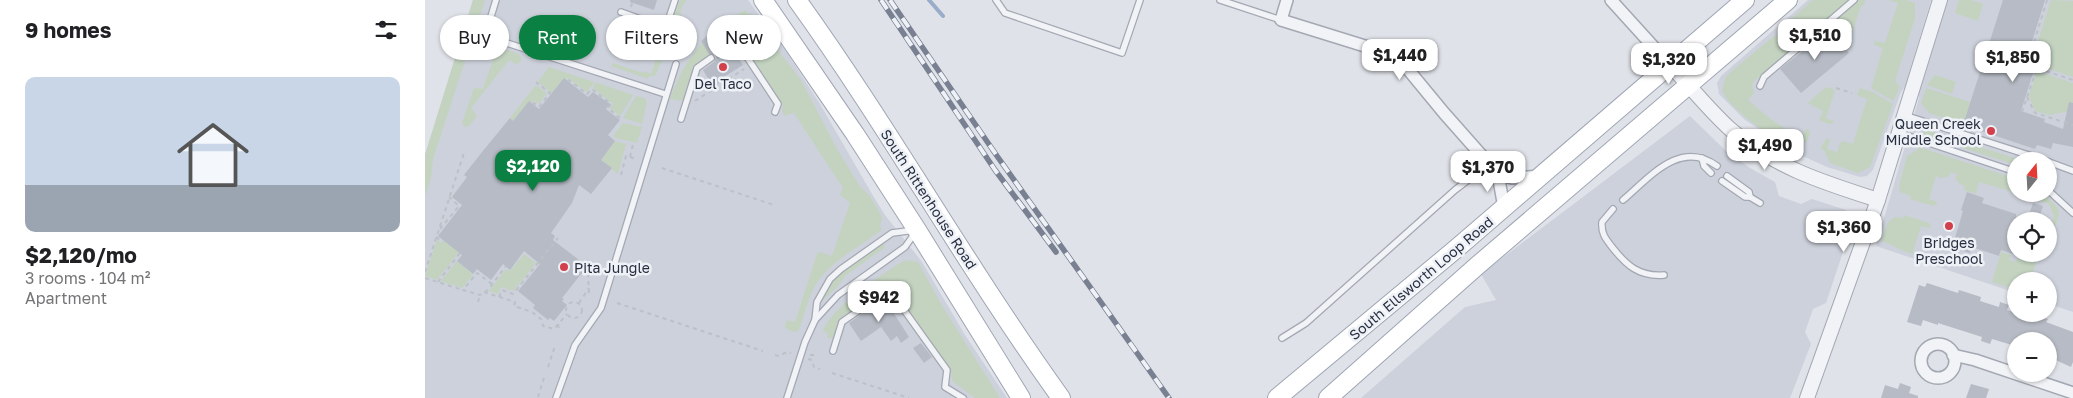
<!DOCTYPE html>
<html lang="en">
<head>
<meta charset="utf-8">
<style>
	body { margin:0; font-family:"Golos Text",sans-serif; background:#f2f2f2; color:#202124; height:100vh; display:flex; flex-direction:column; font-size:19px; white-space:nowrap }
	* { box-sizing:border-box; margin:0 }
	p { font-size:16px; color:#757577 }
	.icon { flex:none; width:28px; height:28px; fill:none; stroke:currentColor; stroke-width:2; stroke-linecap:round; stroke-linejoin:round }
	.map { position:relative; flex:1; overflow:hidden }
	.side { display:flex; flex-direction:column; background:#fff; width:425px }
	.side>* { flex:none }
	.top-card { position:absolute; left:15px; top:15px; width:475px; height:45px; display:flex; gap:10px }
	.needle { width:32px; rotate:18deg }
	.tools { position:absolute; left:1582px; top:152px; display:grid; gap:10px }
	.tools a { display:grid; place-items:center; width:50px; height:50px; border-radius:50%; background:#fff; box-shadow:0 1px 4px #0004; font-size:25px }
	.price { position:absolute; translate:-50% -42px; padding:0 11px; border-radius:10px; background:#fff; color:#222; font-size:16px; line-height:32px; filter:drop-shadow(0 1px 2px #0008) }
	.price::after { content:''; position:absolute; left:50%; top:30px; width:15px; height:11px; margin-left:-8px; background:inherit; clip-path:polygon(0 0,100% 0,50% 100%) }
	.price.current { background:#0b8043; color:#fff }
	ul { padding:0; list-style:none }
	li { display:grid; align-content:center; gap:10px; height:265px; padding:0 25px }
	li span { display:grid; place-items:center; height:155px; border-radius:10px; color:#555 }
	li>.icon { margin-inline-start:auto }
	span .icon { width:90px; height:90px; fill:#fffc; stroke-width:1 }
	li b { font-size:21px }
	h2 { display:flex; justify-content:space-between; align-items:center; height:60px; padding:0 25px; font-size:21px }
	.tag { padding:0 18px; border-radius:22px; background:#fff; box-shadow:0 1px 4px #0004; font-size:18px; line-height:45px }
	.tag.current { background:#0b8043; color:#fff }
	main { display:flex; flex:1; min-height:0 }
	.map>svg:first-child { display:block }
	.built { fill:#cdd1db; fill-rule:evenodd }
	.grass { fill:#c3d3c0 }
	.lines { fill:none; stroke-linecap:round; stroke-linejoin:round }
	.stream { stroke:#99adca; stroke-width:4 }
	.building { fill:#b6bbc5 }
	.service-casing { stroke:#a4a8b2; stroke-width:8 }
	.minor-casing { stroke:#a4a8b2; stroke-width:14 }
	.tertiary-casing { stroke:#a4a8b2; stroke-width:16 }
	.primary-casing { stroke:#9ea5b4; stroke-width:20 }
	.path { stroke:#bcc0c7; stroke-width:2; stroke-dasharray:4 4; stroke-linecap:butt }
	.service { stroke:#f1f3f7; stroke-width:5.5 }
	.minor { stroke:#f1f3f7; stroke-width:11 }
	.tertiary { stroke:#f1f3f7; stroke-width:14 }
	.primary { stroke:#fff; stroke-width:18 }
	.rail-casing { stroke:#788092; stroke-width:5.5 }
	.rail { stroke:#eef1f6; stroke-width:4; stroke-dasharray:11; stroke-linecap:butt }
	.poi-dot { fill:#d1404b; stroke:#eef1f6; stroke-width:2 }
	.labels { text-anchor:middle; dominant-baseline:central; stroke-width:5; stroke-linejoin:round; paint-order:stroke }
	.poi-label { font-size:14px; fill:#272e40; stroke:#eef1f6 }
	.street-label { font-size:14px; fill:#272e40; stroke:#eef1f6 }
</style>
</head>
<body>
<main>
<section class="side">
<h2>9 homes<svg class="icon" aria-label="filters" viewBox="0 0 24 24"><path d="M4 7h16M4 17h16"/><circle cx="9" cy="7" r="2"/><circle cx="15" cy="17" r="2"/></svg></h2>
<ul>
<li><span style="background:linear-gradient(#c9d6e8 70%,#9aa5b1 0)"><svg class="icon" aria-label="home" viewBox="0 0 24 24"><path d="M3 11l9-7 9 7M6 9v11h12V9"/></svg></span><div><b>$2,120/mo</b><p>3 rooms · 104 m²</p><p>Apartment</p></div></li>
</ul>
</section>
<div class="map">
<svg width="1648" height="398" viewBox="0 0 1648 398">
	<rect width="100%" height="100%" fill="#dfe2e8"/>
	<!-- built -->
	<g class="built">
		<polygon points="48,0 323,0 362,53 395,104 447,194 460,215 497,262 540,335 582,398 0,398 0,155"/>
		<polygon points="1383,0 1506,0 1480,87 1476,92 1448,170 1442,176 1435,177 1402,167 1362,149 1319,119 1294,94 1292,83 1296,76"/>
		<path d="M1521 0H1648V312L1624 304V281H1591V293L1451 246 1494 98 1493 91ZM1591 161H1624V194H1591ZM1591 221H1624V254H1591Z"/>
		<polygon points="1265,116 1300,150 1325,168 1350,182 1354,196 1376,204 1387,199 1421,210 1428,222 1401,303 1388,309 1380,332 1386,344 1365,398 936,398 1040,307 1071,300 1056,274"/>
	</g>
	<!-- grass -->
	<g class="grass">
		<polygon points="48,0 60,0 8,159 6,178 0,196 0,155"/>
		<path d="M255 0H261C256 9 252 13 260 21L245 43 230 76H224L223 79 186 66 188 63 218 73 219 71 226 74 239 35 205 22V20L207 18C237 28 243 36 255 0Z"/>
		<path d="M1388 0H1424L1329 81 1327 85 1329 93 1323 100 1344 118 1376 138 1381 129 1384 130 1385 134 1381 143 1378 141 1365 146C1346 137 1305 110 1297 90L1301 76 1344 40 1356 32 1365 20Z"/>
		<polygon points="1434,0 1440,0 1439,5 1436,6 1426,37 1417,27 1411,32 1405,24"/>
		<polygon points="1463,0 1481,0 1490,3 1490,18 1470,81 1475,87 1468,101 1446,88 1458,48 1449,45 1449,41 1460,43 1473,3"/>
		<polygon points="1534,0 1546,0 1558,4 1553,21 1530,13"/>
		<polygon points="1626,0 1648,1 1648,77 1606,63"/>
		<path d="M321 10 322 13 333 16V18L330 22 332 24 336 22 339 25 356 54 376 80 412 149 434 185 445 196 457 217 455 227 457 229 455 231C434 247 404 262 390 286 383 299 379 315 374 330L370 332 362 329 360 327 362 320 370 322 392 254 395 252 407 256 425 203 415 195 418 188 369 113 359 116 357 110 358 105 316 43 304 42 271 64 259 101 245 99C258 61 283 28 321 10Z"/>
		<polygon points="65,44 94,54 97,59 92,65 84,60 46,108 52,116 44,126 39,127 37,123 49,88 58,89 70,54 62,50 62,47"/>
		<polygon points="124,67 169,82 162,92 143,78 141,80 139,78 127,93 113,82"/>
		<polygon points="1612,71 1648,83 1648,115 1640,112 1624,115 1610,111 1604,96"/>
		<polygon points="1510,75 1531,82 1527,94 1502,85"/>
		<polygon points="170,82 208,95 195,116 185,108 188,104 168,88"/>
		<polygon points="111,85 122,93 114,104 109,100 107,103 104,101 88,121 85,118"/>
		<polygon points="1401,87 1410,90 1401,118 1410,122 1404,124 1394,120 1398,111 1383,103"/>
		<polygon points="1435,88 1448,92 1468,104 1445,167 1433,173 1405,163 1399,150 1395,149 1402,138 1405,140 1402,149 1412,152 1415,143 1419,141 1428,144 1442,99 1432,95"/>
		<polygon points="1501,88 1545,102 1540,122 1536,124 1504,113 1496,103"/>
		<polygon points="211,96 219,98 222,102 217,124 198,118"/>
		<polygon points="198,123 217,127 212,143 191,138 188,136"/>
		<polygon points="1499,130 1502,130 1599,161 1591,161 1591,165 1500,136 1498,133"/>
		<polygon points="190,141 201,144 193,174 176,160"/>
		<polygon points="1494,147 1591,179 1591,193 1554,182 1551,194 1539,190 1540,186 1535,184 1530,178 1532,174 1526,172 1524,176 1516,178 1511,176 1504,199 1512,202 1512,204 1508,206 1485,199 1486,196 1475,192 1474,186 1482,156 1492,150"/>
		<polygon points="1594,194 1619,194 1633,208 1634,215 1624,246 1624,233 1629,216 1624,204"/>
		<path d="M1479 215 1504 223 1506 226 1504 228 1496 226 1488 251 1490 254C1478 253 1468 244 1456 241L1463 222 1470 217 1478 218Z"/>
		<polygon points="12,240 16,243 18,240 34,252 12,280 0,276"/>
		<path d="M457 244 460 245 459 248 421 275 412 287 396 302C402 275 436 259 457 244Z"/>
		<polygon points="1576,252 1586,255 1584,260 1591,262 1593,257 1597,258 1598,254 1614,254 1605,281 1591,281 1591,290 1567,282"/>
		<polygon points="99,254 111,263 88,291 76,287 73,294 64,291 81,269 85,271"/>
		<path d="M481 260 493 262 516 304 575 398H550L530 383 527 380 526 371 470 292 465 288H459L414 320 408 338H402L403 334 398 331C405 309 460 271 481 260Z"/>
		<polygon points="32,261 48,275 37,288 16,281"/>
	</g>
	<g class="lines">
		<!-- stream -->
		<polyline class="stream" points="504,0 518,16"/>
	</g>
	<!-- building -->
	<g class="building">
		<polygon points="205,0 232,0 229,10 205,2"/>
		<polygon points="1578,0 1620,0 1599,67 1609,70 1596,111 1620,119 1619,122 1638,129 1644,102 1648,103 1648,147 1628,143 1626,149 1612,145 1610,149 1547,128 1548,125 1539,122"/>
		<polygon points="1404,30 1424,53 1376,93 1355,69"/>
		<polygon points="282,36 291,50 289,55 284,54 276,41"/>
		<polygon points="308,50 318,65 294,80 296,82 288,87 278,70 289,62 291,57 296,58"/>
		<polygon points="139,78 163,97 168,92 185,104 181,109 195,120 183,135 190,141 176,160 187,168 166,194 154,185 147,203 126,233 130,236 128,240 158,263 159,274 156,274 137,298 139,299 137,301 142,305 129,321 125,318 123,320 108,308 110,305 93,291 115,264 99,251 85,270 78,264 66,280 52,269 48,274 32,261 37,255 13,236 37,205 27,197 42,177 39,175 57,152 85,118 88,121 104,101 114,109"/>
		<polygon points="1542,192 1559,198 1557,203 1591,214 1591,255 1576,250 1574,256 1547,247 1545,253 1527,248 1538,211 1536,210"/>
		<polygon points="1608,203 1618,206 1613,221 1602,221"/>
		<polygon points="1502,283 1533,293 1534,290 1556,297 1555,301 1574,307 1575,302 1584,305 1582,310 1606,318 1609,314 1623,319 1621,322 1648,332 1648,362 1646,367 1624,357 1624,341 1588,341 1587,345 1567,339 1565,344 1556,341 1557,337 1513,323 1513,325 1498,320 1496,326 1482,322 1494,285 1500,287"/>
		<polygon points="459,298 484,337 476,343 472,336 466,341 456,327 436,341 424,323"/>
		<polygon points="496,343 507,357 499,363 488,348"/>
		<polygon points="1475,383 1486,387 1484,393 1493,396 1493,398 1456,398 1460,385 1473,389"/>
		<polygon points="1546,384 1564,389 1561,398 1541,398"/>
	</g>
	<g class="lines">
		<defs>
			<g id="service">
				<polyline points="71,0 60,36 240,94"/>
				<polyline points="571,0 580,13 697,53 715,0"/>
				<polyline points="795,0 856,20"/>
				<path d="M196 12C211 17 229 27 244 18L250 0"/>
				<polyline points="294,54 307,45 316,48 353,104 350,112"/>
				<polyline points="1335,86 1339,77 1429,0"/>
				<polyline points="1479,115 1622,161"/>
				<polyline points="256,119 272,68 286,58"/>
				<polyline points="1474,133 1591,172"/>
				<polyline points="1277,158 1279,166 1286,173"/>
				<polyline points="1624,162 1648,171"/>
				<polyline points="1302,176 1324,192 1325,197 1335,203"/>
				<polyline points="1297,181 1320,197 1325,197"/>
				<polyline points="1624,191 1648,213"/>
				<path d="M1198 200C1225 177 1255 139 1292 166"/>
				<path d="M1188 209 1177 222C1176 233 1180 238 1187 247 1201 265 1214 277 1239 275"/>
				<polyline points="390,320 413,295 480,247 490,233"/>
				<polyline points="857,338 881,323 1030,190 1064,164"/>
				<polyline points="408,351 417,322 460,292 469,296 522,370 520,387 538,398"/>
				<polyline points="131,398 150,345 176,308 251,64"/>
				<polyline points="362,398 380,342 390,320 392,302 405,279 416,269 467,233 490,230"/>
			</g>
			<g id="minor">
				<polyline points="862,0 856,20 972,56 1019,113 1073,174 1087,178 1115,176"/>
				<polyline points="1186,0 1245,65"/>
				<polyline points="1073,174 1079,208"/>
				<circle cx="1513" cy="361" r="17"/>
				<polyline points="1528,355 1550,360 1648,393"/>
			</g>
			<g id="tertiary">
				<path d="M1245 65C1265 86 1284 110 1305 129 1348 167 1400 183 1453 200"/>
				<polyline points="1382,398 1453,200 1515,0"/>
			</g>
			<g id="primary">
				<polyline points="338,0 430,134 492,230 596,398"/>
				<path d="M372 0C465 129 543 269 636 398"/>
				<polyline points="852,398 1032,248 1320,0"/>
				<polyline points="903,398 1053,265 1363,0"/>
			</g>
		</defs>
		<!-- service casing -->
		<use href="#service" class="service-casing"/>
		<!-- minor casing -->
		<use href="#minor" class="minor-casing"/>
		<!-- tertiary casing -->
		<use href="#tertiary" class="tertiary-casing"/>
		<!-- primary casing -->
		<use href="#primary" class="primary-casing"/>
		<!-- path -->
		<g class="path">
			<polyline points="1622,0 1602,65 1648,80"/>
			<polyline points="206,7 208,0"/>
			<polyline points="143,81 144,80 162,94 167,89 186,104 183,108 196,119"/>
			<polyline points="1411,88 1427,93"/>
			<polyline points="1602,97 1610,113 1648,125"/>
			<polyline points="270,101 319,69"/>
			<polyline points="108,104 109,103 114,107 125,93 111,82"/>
			<polyline points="1597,112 1612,68"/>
			<polyline points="205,157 211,159"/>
			<polyline points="237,168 349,205"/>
			<polyline points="196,175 201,156 205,157 208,144"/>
			<polyline points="15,229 34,206 24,197"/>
			<polyline points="11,237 15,240 16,238"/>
			<polyline points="0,272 39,153"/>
			<polyline points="163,273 164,294"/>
			<polyline points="0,278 38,290"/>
			<polyline points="13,282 35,253"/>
			<polyline points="67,284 52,273 38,290 55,295 63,290 81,266"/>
			<polyline points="59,292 90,302 89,306 107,312 116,319 118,326 129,329 142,314"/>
			<polyline points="74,297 77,290 88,294 133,238"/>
			<circle cx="149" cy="310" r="8"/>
			<polyline points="53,302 55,295"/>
			<polyline points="154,303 164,288"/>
			<polyline points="192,303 338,351"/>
			<polyline points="133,324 134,331"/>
			<polyline points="350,355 354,356 362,352 366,353"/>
			<polyline points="385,355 393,355"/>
			<polyline points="383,359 387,360 389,367 395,369"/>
			<polyline points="123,367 130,346"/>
			<polyline points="407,373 484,398"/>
			<polyline points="113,397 119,378"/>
		</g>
		<!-- service -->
		<use href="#service" class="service"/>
		<!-- minor -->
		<use href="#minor" class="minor"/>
		<!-- tertiary -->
		<use href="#tertiary" class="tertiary"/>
		<!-- primary -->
		<use href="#primary" class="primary"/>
		<defs>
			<g id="rail">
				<polyline points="456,0 570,170 631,252"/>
				<polyline points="465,0 572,156 744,398"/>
			</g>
		</defs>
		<!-- rail casing -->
		<use href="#rail" class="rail-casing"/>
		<!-- rail -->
		<use href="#rail" class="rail"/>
	</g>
	<!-- markers -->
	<g class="poi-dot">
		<circle cx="298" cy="67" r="5"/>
		<circle cx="1566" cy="131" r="5"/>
		<circle cx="1524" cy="226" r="5"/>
		<circle cx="139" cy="267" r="5"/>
	</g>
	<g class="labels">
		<!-- poi labels -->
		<g class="poi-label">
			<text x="298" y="83">Del Taco</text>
			<text x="1556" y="123" text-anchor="end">Queen Creek<tspan x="1556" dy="16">Middle School</tspan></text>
			<text x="1524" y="242">Bridges<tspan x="1524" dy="16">Preschool</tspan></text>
			<text x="149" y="267" text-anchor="start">Pita Jungle</text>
		</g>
		<!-- street labels -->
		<g class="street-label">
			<text transform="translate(504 199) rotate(57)">South Rittenhouse Road</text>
			<text transform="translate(996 278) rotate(-40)">South Ellsworth Loop Road</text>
		</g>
	</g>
</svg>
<div class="tools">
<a><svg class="needle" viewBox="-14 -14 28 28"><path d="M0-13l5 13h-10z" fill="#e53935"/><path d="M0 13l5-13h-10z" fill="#757577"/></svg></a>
<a><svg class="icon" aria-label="locate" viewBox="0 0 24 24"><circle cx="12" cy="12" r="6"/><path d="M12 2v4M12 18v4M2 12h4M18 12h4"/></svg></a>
<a>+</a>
<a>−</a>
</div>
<b class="price" style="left:1390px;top:61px">$1,510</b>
<b class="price" style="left:975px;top:81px">$1,440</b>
<b class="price" style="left:1588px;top:83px">$1,850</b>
<b class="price" style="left:1244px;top:85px">$1,320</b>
<b class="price" style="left:1340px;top:171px">$1,490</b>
<b class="price current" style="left:108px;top:192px">$2,120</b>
<b class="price" style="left:1063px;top:193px">$1,370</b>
<b class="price" style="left:1419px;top:253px">$1,360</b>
<b class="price" style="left:454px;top:323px">$942</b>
<div class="top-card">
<a class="tag">Buy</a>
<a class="tag current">Rent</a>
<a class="tag">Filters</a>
<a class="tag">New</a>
</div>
</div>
</main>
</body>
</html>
